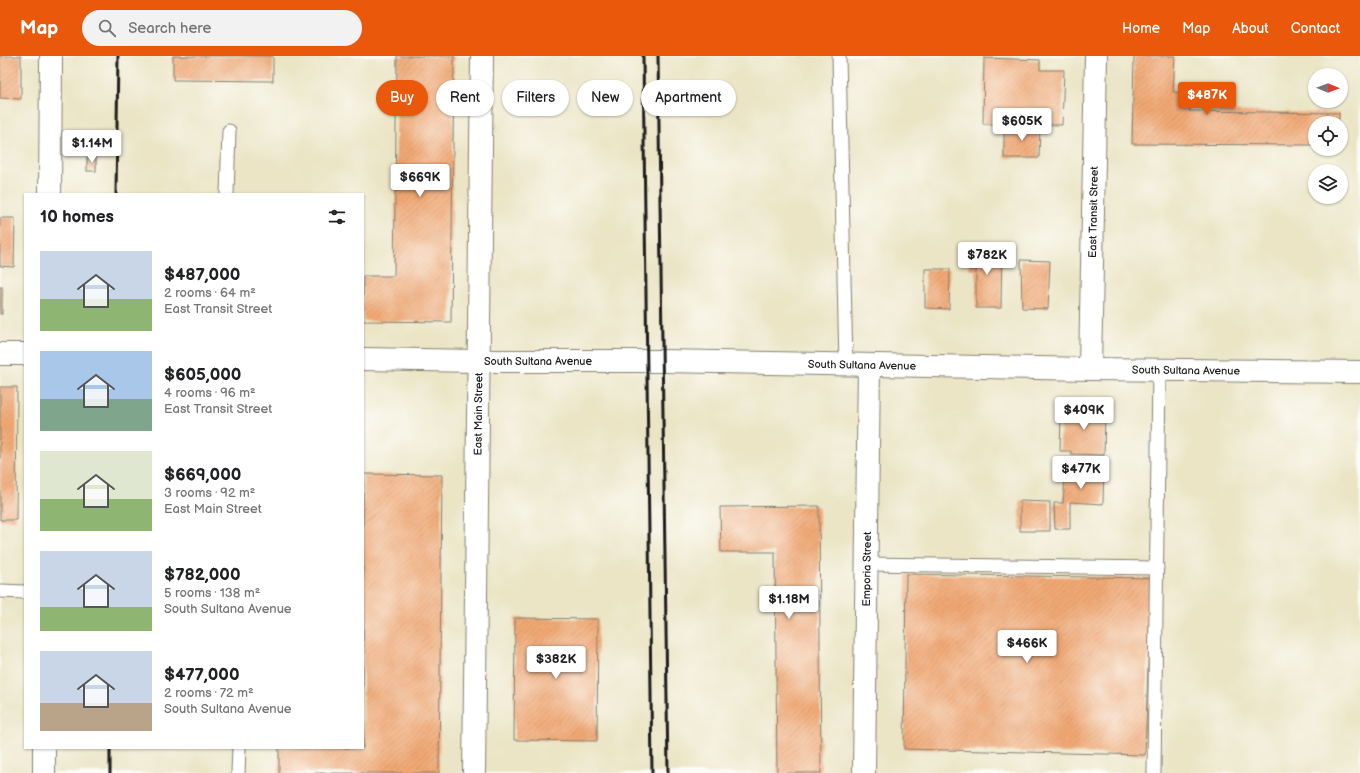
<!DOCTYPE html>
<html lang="en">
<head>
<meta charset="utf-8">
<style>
	body { margin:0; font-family:"Balsamiq Sans",sans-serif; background:#f2f2f2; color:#202124; height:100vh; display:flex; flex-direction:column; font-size:15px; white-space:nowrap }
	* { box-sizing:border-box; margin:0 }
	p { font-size:13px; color:#757577 }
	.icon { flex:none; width:22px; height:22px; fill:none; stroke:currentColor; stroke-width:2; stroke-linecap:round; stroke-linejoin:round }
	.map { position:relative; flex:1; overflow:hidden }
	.panel { position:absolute; left:24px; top:137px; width:340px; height:556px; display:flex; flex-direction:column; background:#fff; border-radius:0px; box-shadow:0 1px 3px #0004 }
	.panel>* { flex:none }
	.banner { position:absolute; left:376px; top:24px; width:380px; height:36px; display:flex; gap:8px }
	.needle { width:26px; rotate:91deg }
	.tools { position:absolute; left:1308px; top:12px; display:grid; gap:8px }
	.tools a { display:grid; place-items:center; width:40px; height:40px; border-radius:50%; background:#fff; box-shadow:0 1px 3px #0004; font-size:20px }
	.price { position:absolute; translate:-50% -34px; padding:0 9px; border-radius:4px; background:#fff; color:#222; font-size:13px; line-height:26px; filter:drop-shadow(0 1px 2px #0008) }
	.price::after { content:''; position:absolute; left:50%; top:24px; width:12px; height:9px; margin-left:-6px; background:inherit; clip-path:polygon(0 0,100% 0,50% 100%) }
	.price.active { background:#ea580c; color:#fff }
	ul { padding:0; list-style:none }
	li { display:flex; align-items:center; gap:12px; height:100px; padding:0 16px }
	li span { display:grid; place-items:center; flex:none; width:112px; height:80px; border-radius:0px; color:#555 }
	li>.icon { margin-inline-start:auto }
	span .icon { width:48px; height:48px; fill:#fffc; stroke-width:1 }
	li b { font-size:17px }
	h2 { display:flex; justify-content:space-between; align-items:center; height:48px; padding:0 16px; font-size:17px }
	.pill { padding:0 14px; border-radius:18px; background:#fff; box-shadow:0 1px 3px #0004; font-size:14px; line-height:36px }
	.pill.active { background:#ea580c; color:#fff }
	header { display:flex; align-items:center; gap:24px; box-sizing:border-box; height:56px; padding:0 20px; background:#ea580c; color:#fff }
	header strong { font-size:19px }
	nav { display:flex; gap:22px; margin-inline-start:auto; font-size:14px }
	.search { width:280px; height:36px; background:#f2f2f2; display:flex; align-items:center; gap:10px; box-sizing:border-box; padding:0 14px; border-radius:22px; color:#757577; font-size:15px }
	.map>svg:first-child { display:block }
	.building { fill:url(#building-hatch) }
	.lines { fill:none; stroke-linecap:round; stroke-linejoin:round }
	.service-casing { stroke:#848071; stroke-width:15 }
	.minor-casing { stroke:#848071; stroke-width:24 }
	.tertiary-casing { stroke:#848071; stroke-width:24 }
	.service { stroke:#fff; stroke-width:13 }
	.minor { stroke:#fff; stroke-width:22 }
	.tertiary { stroke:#fff; stroke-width:22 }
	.rail { stroke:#1c1c1c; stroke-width:3 }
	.labels { text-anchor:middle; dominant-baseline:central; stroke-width:3; stroke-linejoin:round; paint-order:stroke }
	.street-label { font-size:11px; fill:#1c1c1c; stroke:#fdfcf7 }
</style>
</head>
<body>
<header>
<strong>Map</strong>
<div class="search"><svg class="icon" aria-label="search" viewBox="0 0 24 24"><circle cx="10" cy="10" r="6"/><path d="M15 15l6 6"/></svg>Search here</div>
<nav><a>Home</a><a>Map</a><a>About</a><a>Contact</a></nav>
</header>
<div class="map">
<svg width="1360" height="717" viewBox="0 0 1360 717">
	<defs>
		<pattern id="building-hatch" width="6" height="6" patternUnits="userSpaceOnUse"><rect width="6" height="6" fill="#f1a874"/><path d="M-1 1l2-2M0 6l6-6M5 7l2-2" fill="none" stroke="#ce9064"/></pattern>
	</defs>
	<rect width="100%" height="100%" fill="#fdfcf7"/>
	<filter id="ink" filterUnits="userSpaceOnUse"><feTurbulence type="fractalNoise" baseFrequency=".025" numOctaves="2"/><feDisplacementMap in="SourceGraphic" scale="8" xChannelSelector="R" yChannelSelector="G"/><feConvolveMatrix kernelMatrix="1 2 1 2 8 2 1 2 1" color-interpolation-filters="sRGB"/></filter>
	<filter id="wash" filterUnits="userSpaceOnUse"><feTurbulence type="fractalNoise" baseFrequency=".012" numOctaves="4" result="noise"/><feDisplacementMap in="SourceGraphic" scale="16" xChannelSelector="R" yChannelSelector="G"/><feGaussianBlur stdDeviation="0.9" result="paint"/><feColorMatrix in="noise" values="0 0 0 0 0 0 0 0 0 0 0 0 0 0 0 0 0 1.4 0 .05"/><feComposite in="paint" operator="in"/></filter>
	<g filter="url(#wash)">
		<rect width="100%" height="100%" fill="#ebe5c6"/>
		<g id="blocks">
			<!-- building -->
			<g class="building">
				<polygon points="0,0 21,0 21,43 0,42"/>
				<polygon points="173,0 273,0 273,25 173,24"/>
				<polygon points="397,0 454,0 451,266 363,265 363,220 394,220"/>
				<polygon points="1134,0 1175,0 1173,36 1189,37 1189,55 1339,57 1339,67 1315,67 1315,89 1132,88"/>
				<polygon points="984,2 1040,4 1040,14 1064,14 1062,69 983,68"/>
				<polygon points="1040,70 1039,102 1004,102 1004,71"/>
				<rect x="87" y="102" width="9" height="13"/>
				<polygon points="0,162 15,162 14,211 0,210"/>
				<polygon points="969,191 1002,191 1001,252 976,252 976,214 969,214"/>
				<polygon points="1021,204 1050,205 1048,253 1022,252"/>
				<polygon points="925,213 950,213 949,253 925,252"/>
				<rect x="0" y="231" width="2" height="27"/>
				<polygon points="0,331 17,331 16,464 0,464"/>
				<polygon points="1078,348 1097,348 1097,353 1105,353 1104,399 1071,398 1071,395 1060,395 1061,357 1071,358 1071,354 1079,354"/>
				<polygon points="1074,405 1104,405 1103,448 1070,446 1070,473 1055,473 1054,447 1063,447 1065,421 1074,422"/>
				<polygon points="363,418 442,419 439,717 279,717 279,692 363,692"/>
				<polygon points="1020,445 1050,446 1050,475 1020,475"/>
				<polygon points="819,450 821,717 777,717 775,496 721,496 720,451"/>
				<polygon points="906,518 1151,522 1145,699 904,693"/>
				<polygon points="515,562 598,563 597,685 514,684"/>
			</g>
		</g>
	</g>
	<g filter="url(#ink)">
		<use href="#blocks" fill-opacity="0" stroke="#848071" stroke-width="1"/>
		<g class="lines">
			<defs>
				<g id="service">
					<polyline points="839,0 846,309"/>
					<polyline points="227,138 229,75"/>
					<polyline points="866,508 1157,512"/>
					<polyline points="0,535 25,536"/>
					<polyline points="238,717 239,692"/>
					<polyline points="1154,717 1159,314"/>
				</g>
				<g id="minor">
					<polyline points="50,138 51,0"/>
					<path id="s1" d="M1090 313 1096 0"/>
					<polyline points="44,717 44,692"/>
					<path id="s2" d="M474 717 482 0"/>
					<path id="s3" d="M864 717 869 309"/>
				</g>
				<g id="tertiary">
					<polyline points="0,298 25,298"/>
					<path id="s4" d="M363 303 478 305H663L1090 313 1360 316"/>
				</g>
			</defs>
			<!-- service casing -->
			<use href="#service" class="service-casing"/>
			<!-- minor casing -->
			<use href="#minor" class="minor-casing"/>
			<!-- tertiary casing -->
			<use href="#tertiary" class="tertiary-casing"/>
			<!-- service -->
			<use href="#service" class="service"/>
			<!-- minor -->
			<use href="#minor" class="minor"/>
			<!-- tertiary -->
			<use href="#tertiary" class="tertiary"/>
			<!-- rail -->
			<g class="rail">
				<polyline points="643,0 652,717"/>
				<polyline points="658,0 668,717"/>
				<polyline points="116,138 118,0"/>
				<polyline points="110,717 110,692"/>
			</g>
		</g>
	</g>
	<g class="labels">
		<!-- street labels -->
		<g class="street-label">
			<text stroke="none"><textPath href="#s1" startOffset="157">East Transit Street</textPath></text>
			<text stroke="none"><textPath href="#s4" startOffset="175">South Sultana Avenue</textPath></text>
			<text stroke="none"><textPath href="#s4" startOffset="499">South Sultana Avenue</textPath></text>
			<text stroke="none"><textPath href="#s4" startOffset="823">South Sultana Avenue</textPath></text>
			<text stroke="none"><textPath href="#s2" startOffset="359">East Main Street</textPath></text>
			<text stroke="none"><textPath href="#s3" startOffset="204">Emporia Street</textPath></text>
		</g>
	</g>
</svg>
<div class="tools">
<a><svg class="needle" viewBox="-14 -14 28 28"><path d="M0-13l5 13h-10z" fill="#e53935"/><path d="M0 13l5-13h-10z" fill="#757577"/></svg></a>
<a><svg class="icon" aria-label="locate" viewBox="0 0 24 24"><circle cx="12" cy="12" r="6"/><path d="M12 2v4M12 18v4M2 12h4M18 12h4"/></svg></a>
<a><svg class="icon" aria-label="layers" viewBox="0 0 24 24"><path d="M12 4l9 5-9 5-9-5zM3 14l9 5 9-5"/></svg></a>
</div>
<b class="price active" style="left:1207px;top:60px">$487K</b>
<b class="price" style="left:1022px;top:86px">$605K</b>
<b class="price" style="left:92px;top:108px">$1.14M</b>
<b class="price" style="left:420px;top:142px">$669K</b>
<b class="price" style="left:987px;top:220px">$782K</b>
<b class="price" style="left:1084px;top:375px">$409K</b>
<b class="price" style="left:1081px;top:434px">$477K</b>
<b class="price" style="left:789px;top:564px">$1.18M</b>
<b class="price" style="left:1027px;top:608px">$466K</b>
<b class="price" style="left:556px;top:624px">$382K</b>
<div class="banner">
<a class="pill active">Buy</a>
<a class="pill">Rent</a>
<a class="pill">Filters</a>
<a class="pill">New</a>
<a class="pill">Apartment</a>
</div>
<section class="panel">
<h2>10 homes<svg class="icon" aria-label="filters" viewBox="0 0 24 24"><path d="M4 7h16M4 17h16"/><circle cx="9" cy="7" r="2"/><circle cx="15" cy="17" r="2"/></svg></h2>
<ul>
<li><span style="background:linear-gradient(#c9d6e8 60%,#8fb573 0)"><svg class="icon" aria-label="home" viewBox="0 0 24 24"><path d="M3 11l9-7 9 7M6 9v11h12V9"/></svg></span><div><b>$487,000</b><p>2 rooms · 64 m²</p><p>East Transit Street</p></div></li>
<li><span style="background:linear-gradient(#a9c7e8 60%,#7fa58c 0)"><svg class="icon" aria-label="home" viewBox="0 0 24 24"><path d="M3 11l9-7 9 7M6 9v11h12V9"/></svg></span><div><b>$605,000</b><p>4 rooms · 96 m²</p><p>East Transit Street</p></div></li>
<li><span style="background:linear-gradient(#dfe7d0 60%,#8fb573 0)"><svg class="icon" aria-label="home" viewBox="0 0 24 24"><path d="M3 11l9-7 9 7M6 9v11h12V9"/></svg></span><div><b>$669,000</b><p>3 rooms · 92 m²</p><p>East Main Street</p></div></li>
<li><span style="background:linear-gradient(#c9d6e8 70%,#8fb573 0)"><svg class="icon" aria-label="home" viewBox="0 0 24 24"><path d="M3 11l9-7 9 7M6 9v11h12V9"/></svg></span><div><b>$782,000</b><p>5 rooms · 138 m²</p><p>South Sultana Avenue</p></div></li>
<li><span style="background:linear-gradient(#c9d6e8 65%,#b9a48a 0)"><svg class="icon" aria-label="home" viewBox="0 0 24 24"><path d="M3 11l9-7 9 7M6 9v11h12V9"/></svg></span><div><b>$477,000</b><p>2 rooms · 72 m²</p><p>South Sultana Avenue</p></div></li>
</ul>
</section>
</div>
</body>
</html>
